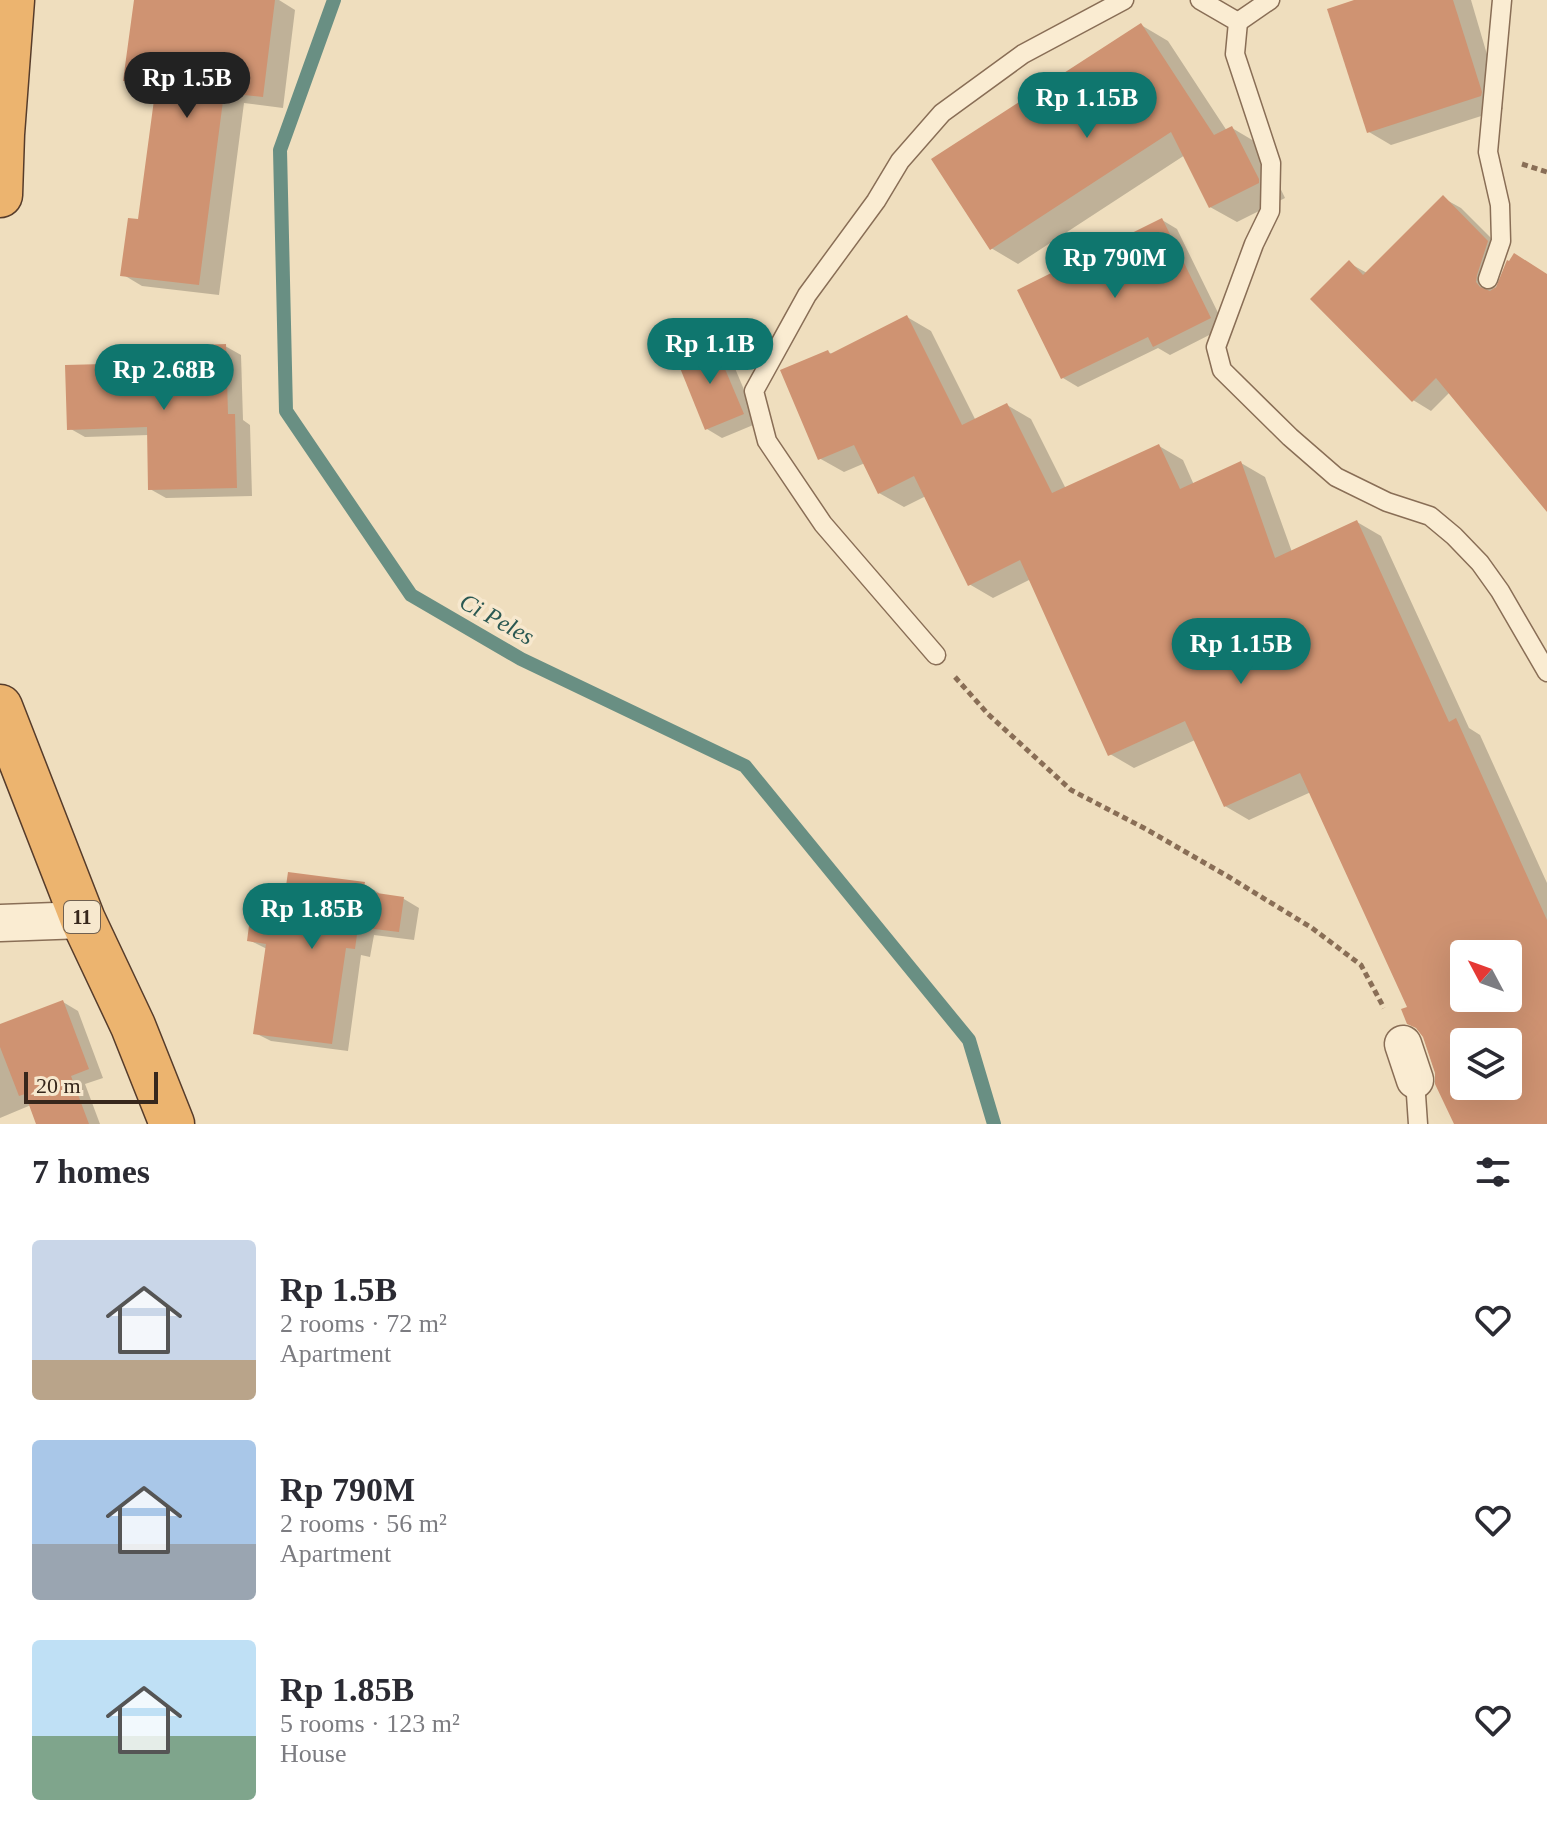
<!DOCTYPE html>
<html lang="en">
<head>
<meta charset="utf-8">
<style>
	body { margin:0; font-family:"Times New Roman",serif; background:#f2f2f3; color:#2b2b33; height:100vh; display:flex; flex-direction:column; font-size:30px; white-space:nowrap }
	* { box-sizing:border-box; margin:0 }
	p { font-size:26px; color:#7c7c81 }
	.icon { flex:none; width:44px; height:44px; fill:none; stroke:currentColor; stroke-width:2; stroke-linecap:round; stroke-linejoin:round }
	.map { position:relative; height:1124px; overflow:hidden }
	.sheet { display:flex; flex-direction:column; background:#fff; flex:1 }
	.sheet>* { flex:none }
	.needle { width:52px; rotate:311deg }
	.buttons { position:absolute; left:1450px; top:940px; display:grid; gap:16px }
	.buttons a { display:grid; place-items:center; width:72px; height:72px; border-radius:8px; background:#fff; box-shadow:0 8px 32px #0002; font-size:40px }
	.scale { position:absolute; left:24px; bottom:20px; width:134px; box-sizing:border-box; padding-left:8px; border:4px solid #37271c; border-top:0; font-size:22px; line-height:28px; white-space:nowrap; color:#37271c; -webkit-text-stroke:6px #f7e8ce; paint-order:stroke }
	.price { position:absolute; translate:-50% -68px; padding:0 18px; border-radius:28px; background:#0f766e; color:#fff; font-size:26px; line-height:52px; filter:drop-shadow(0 2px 4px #0008) }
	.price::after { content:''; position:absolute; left:50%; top:48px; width:24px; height:18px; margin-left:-12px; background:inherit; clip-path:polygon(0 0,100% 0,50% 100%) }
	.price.active { background:#222; color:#fff }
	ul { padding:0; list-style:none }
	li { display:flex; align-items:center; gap:24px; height:200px; padding:0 32px }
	li span { display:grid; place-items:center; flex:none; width:224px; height:160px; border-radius:8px; color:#555 }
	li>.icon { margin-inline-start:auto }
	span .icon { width:96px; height:96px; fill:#fffc; stroke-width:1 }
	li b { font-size:34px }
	h2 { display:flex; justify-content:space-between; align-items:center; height:96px; padding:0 32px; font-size:34px }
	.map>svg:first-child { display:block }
	.shadow { fill:#0003; fill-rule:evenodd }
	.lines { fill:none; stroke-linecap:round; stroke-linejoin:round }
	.stream { stroke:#698f83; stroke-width:14 }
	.building { fill:#cf9372; fill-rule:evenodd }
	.service-casing { stroke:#896e56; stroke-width:21 }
	.minor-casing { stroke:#896e56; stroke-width:39 }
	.trunk-casing { stroke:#563c2b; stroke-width:47 }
	.path { stroke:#896e56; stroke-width:5; stroke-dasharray:6 4; stroke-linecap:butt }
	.service { stroke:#faecd2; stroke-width:18 }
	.minor { stroke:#faecd2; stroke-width:36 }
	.trunk { stroke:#ecb46f; stroke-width:44 }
	.labels { text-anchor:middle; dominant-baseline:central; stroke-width:7; stroke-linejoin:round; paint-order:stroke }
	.shield { fill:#f7e8ce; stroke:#716151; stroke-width:2 }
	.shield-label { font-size:20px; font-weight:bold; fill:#37271c }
	.water-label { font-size:24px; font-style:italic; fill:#2a5852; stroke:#f7e8ce }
</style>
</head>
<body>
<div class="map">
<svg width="1547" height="1124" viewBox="0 0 1547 1124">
	<rect width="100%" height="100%" fill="#efdebe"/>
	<!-- shadow -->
	<g class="shadow">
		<polygon points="135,0 279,0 295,10 283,108 244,103 219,295 142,286 122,274 140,221 157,93 146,92 126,80"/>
		<polygon points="1361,0 1471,0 1503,109 1391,145 1369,132"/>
		<polygon points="1141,25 1168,41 1227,131 1232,128 1259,144 1285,198 1237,222 1210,207 1185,155 1018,264 991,248"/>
		<polygon points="1443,198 1461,208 1506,253 1494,291 1547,275 1547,509 1450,392 1431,411 1413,400 1349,263 1367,273"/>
		<polygon points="1162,220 1177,229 1225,327 1170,355 1158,348 1078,387 1063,378"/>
		<path d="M907 317 931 331 976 421 1007 405 1031 419 1066 489 1159 446 1183 460 1194 485 1241 463 1265 477 1292 552 1357 522 1381 536 1469 728 1480 735 1547 883V1124H1456L1425 1036 1409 1008 1311 792 1249 820 1225 806 1195 740 1134 768 1110 754 1031 579 993 598 969 584 926 496 904 507 879 493 865 463 844 472 819 458 828 352 832 354ZM1464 954H1508V998H1464ZM1464 1042H1508V1086H1464Z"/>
		<polygon points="714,345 729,354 758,423 722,438 707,429"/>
		<polygon points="225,346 241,355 243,420 250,425 252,496 166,498 150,489 149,435 85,437 69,428 145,365"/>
		<polygon points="364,884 379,893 379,896 404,899 419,908 414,940 374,935 370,957 361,955 348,1051 271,1041 255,1033 267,949 249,940 284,910"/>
		<polygon points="63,1002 78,1011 103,1078 85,1084 100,1124 38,1124 31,1105 0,1118 0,1026"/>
	</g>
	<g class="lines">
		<!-- stream -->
		<polyline class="stream" points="334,0 280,150 286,411 411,595 521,659 745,766 969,1040 994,1124"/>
	</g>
	<!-- building -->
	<g class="building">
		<polygon points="134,0 275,0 263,97 224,93 199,285 120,276 128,218 138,219 156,85 123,81"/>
		<polygon points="1354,0 1453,0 1482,92 1481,96 1367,133 1327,9"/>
		<polygon points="1141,23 1214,135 1232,126 1259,179 1259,183 1209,208 1171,132 990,250 931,159"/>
		<polygon points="1443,195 1488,241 1477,275 1476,282 1480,287 1490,291 1496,287 1507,260 1509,261 1514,253 1547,274 1547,512 1436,378 1412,402 1310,299 1349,260 1363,275"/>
		<polygon points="1162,218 1211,318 1153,347 1148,337 1061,379 1017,290"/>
		<path d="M907 315 962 425 1007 403 1052 493 1159 444 1180 489 1241 461 1275 558 1357 520 1449 722 1456 718 1547 920V1124H1454L1435 1084V1073L1423 1037 1416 1028 1407 1024 1401 1009 1407 1007 1300 773 1224 807 1185 721 1108 756 1020 560 968 586 914 476 878 494 854 445 818 460 780 370 828 350 830 354ZM1464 954H1508V998H1464ZM1464 1042H1508V1086H1464Z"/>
		<polygon points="714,343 744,414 705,430 676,358"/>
		<polygon points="226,344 228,414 235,414 237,488 148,490 147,427 67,430 65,365 143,363 143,347"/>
		<polygon points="288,872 365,882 363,891 404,897 399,932 358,927 355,949 346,948 332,1044 253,1034 266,944 247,941 252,903 283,907"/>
		<polygon points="63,1000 89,1069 71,1076 89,1124 36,1124 25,1094 19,1096 0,1047 0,1024"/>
	</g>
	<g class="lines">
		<defs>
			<g id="service">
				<polyline points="1200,0 1238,22 1235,54 1271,163 1270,211 1254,244 1216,347 1222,370 1290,437 1336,477 1387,502 1430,516 1454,536 1480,563 1500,591 1547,672"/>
				<polyline points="1238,22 1270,0"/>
				<polyline points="1488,279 1501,241 1500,205 1488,152 1502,0"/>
				<polyline points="936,655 823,524 767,441 754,391 807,295 876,201 900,161 942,113 1023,54 1124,0"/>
				<polyline points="1415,1080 1418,1124"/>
			</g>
			<g id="minor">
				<polyline points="0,923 83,920"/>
				<polyline points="1403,1044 1415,1080"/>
			</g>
			<g id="trunk">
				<polyline points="0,195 2,134 12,0"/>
				<polyline points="0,707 83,920 133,1026 172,1124"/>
			</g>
		</defs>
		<!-- service casing -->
		<use href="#service" class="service-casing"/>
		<!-- minor casing -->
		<use href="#minor" class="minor-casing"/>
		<!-- trunk casing -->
		<use href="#trunk" class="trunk-casing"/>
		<!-- path -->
		<g class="path">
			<polyline points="1522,164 1547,172"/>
			<polyline points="955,677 988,714 1071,790 1144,828 1229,877 1312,928 1361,965 1384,1008"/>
		</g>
		<!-- service -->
		<use href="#service" class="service"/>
		<!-- minor -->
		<use href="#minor" class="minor"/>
		<!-- trunk -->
		<use href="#trunk" class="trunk"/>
	</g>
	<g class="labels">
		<!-- shield labels -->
		<rect class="shield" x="64" y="901" width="36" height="32" rx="6"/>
		<g class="shield-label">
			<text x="82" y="917">11</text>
		</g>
		<!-- water labels -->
		<g class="water-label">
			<text transform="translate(497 619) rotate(29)">Ci Peles</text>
		</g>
	</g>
</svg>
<div class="buttons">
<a><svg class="needle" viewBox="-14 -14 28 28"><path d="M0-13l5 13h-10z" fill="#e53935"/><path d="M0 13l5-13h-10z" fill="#7c7c81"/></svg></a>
<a><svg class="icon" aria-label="layers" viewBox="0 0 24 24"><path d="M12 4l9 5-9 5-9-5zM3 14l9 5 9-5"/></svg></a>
</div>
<div class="scale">20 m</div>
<b class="price active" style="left:187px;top:120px">Rp 1.5B</b>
<b class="price" style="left:1087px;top:140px">Rp 1.15B</b>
<b class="price" style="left:1115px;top:300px">Rp 790M</b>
<b class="price" style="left:710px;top:386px">Rp 1.1B</b>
<b class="price" style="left:164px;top:412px">Rp 2.68B</b>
<b class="price" style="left:1241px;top:686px">Rp 1.15B</b>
<b class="price" style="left:312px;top:951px">Rp 1.85B</b>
</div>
<section class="sheet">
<h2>7 homes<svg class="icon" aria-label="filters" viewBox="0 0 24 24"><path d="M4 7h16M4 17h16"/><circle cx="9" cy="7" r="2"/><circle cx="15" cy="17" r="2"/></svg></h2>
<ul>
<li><span style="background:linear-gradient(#c9d6e8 75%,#b9a48a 0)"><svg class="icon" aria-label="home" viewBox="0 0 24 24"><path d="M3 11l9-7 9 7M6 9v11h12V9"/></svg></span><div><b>Rp 1.5B</b><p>2 rooms · 72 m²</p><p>Apartment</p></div><svg class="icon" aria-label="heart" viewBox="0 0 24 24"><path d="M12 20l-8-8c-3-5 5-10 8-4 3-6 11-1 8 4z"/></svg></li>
<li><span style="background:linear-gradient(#a9c7e8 65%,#9aa5b1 0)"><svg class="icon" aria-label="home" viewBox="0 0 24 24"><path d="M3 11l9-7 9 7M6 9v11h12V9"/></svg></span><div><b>Rp 790M</b><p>2 rooms · 56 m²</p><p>Apartment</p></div><svg class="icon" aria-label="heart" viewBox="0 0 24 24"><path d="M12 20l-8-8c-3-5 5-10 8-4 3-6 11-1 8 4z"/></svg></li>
<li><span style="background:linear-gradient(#bfe0f5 60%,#7fa58c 0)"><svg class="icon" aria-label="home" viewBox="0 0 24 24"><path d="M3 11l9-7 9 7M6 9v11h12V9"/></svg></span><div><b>Rp 1.85B</b><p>5 rooms · 123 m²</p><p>House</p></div><svg class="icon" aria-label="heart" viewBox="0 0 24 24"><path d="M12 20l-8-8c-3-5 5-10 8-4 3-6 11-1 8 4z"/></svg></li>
</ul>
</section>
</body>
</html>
